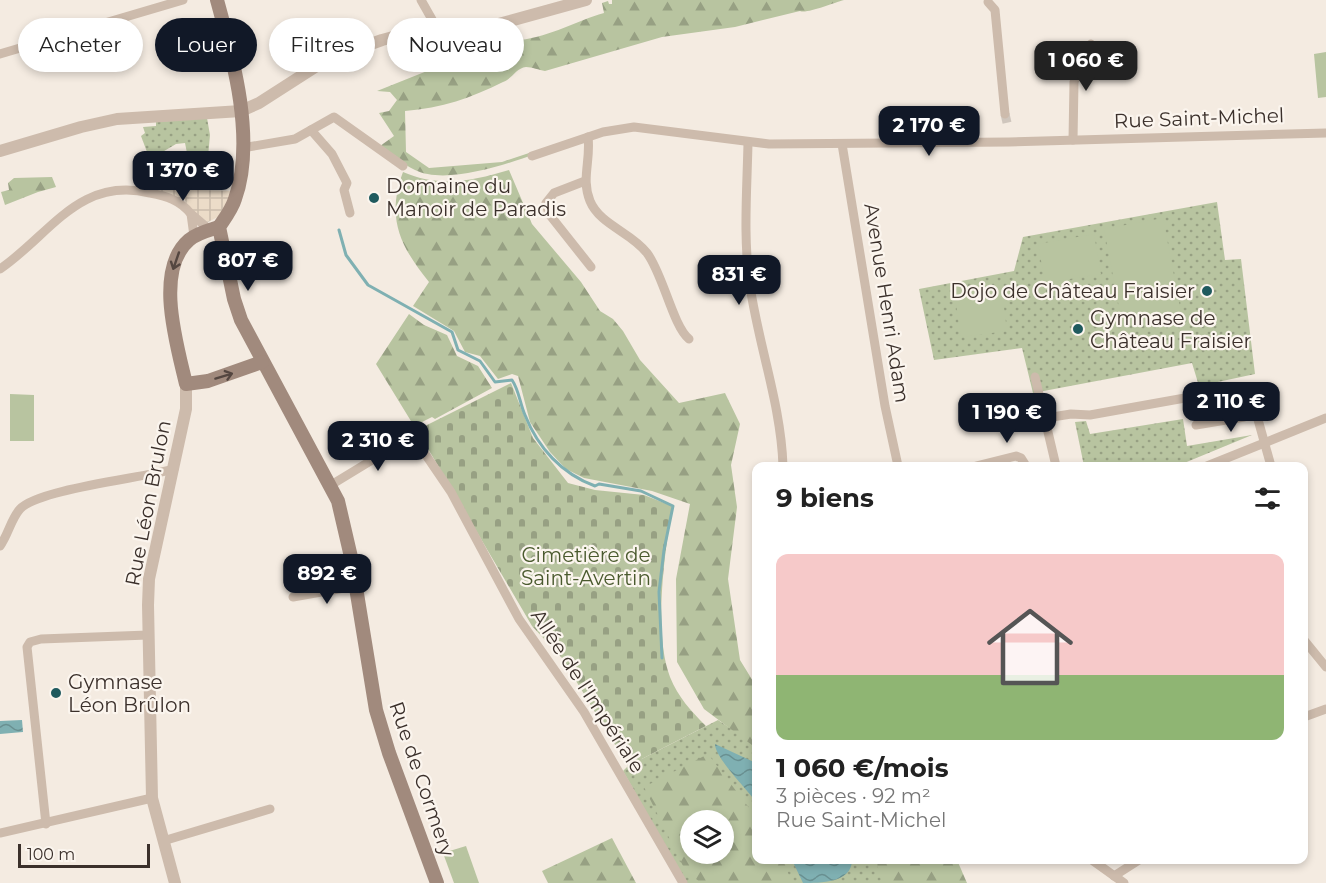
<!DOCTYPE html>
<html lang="fr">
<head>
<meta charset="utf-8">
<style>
	body { margin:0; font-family:Montserrat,sans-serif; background:#f6f6f6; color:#222; height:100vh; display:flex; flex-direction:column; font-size:22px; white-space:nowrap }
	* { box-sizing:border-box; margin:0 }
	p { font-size:20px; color:#767676 }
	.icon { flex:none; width:33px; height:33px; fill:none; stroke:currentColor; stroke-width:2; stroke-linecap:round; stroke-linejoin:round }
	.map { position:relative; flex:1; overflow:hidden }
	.panel { position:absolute; left:752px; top:462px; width:556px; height:402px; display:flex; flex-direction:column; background:#fff; border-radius:12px; box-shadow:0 3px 9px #0003 }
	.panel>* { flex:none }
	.guide { position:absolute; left:18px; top:18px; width:570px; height:54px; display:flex; gap:12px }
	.tools { position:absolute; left:680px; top:810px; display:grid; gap:12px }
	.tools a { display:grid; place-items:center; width:54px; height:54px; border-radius:50%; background:#fff; box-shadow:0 3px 9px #0003; font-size:30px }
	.scale { position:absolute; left:18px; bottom:15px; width:132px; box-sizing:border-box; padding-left:6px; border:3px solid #3b302b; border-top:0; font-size:16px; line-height:21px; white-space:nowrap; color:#3b302b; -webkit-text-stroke:4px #fbf5ee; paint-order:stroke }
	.price { position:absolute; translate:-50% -51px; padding:0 14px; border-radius:12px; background:#111827; color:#fff; font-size:20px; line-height:39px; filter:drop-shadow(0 2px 3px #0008) }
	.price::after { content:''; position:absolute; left:50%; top:36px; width:18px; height:14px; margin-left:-9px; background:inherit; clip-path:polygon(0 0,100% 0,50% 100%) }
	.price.active { background:#222; color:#fff }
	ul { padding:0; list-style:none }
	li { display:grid; align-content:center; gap:12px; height:318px; padding:0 24px }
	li+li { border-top:2px solid #e0e0e0 }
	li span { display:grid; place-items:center; height:186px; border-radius:12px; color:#555 }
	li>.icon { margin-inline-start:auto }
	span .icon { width:108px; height:108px; fill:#fffc; stroke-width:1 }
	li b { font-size:26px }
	h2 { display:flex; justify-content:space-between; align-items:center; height:72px; padding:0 24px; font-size:26px }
	.chip { padding:0 21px; border-radius:27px; background:#fff; box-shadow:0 3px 9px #0003; font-size:21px; line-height:54px }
	.chip.active { background:#111827; color:#fff }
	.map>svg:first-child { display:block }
	.green { fill:url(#green-dots); fill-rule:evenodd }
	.forest { fill:url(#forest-firs); fill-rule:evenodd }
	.cemetery { fill:url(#cemetery-stones) }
	.pitch { fill:#b8c4a0 }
	.plaza { fill:url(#plaza-grid) }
	.water { fill:url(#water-waves) }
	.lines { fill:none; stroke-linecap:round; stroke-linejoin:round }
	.stream { stroke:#7fb0b2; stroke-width:3 }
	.minor-tunnel { stroke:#cfc6bd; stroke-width:9; stroke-dasharray:9 4.5; stroke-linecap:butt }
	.minor { stroke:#cdbbac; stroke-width:9 }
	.tertiary { stroke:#cdbbac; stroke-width:12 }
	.secondary { stroke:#a18a7d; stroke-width:14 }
	.oneway { stroke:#544640 }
	.poi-dot { fill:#1f5a5e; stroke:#fbf5ee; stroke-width:2 }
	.labels { text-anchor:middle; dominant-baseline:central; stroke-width:4.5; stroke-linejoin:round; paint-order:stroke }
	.street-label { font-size:20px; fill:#3b302b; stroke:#fbf5ee }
	.poi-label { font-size:20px; fill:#3b302b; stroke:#fbf5ee; text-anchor:start }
	.park-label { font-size:20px; fill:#4a5a2e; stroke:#fbf5ee }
</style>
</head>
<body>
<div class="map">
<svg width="1326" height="883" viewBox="0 0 1326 883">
	<defs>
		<pattern id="green-dots" width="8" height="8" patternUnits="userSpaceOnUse" patternTransform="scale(1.5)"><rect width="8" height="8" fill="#b8c4a0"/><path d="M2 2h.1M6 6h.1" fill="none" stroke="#97a083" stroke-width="1.8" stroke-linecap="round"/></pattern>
		<pattern id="forest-firs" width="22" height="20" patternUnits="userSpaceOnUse" patternTransform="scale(1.5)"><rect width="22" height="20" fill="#b8c4a0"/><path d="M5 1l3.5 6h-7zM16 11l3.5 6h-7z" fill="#97a083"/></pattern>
		<pattern id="cemetery-stones" width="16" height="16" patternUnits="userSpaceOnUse" patternTransform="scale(1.5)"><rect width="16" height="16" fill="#b8c4a0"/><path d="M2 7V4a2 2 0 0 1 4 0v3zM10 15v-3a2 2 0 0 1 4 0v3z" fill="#97a083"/></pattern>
		<pattern id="plaza-grid" width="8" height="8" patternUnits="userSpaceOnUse" patternTransform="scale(1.5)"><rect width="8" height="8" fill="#ecdcc8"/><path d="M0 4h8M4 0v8" fill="none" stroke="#cbbdac"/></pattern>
		<pattern id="water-waves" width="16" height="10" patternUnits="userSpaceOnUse" patternTransform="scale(1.5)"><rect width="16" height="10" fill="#7fb0b2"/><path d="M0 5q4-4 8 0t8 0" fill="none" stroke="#699091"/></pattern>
	</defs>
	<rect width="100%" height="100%" fill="#f4ebe1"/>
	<!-- green -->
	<g class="green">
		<polygon points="207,118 210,135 208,157 188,158 185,143 176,144 154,157 147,152 141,136 145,133 143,127 156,126 156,122"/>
		<polygon points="1217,202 1225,260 1241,259 1255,374 1199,386 1192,363 1033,393 1022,348 934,360 919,289 1014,271 1023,237"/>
		<polygon points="1183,419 1187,446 1252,435 1177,466 1084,466 1075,422 1086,421 1090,434"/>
		<path d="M718 720 756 745V860H880L895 883H686L623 771 628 766ZM690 820H723V854H690Z"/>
	</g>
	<!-- forest -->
	<g class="forest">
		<path d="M612 0H844C833 3 807 14 800 11L735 27 662 37 545 71C539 70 532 67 526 67 516 68 512 79 503 82 471 98 442 108 405 111L406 152 429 168 502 162 535 151V154C505 165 445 185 415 170 402 164 391 154 380 146L394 136 379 113 389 111 397 100 390 92 377 91 427 71 423 57 446 51 449 60 476 53V49L501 46V40L519 36 520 40C552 36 576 21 604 13L602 3 608 1 609 4H612Z"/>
		<path d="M509 170 532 224 581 282 600 311 613 319 623 331 640 360 679 403 725 393 740 424 731 465 737 507 728 579 740 660 756 686V748L704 709 677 662 676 579 690 504 652 491 584 478 566 469 550 452 530 422 518 376 512 374 498 379 480 356 465 352 454 331 413 306 429 282C400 246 386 218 403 172 440 188 472 181 509 170Z"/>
		<polygon points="52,177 56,187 38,192 5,205 1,192 9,190 8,183 14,178"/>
		<polygon points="409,314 424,325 447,335 457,356 478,366 492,388 435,419 432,417 414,426 376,364"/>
		<path d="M708 754 756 817V860H783L792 883H701L685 870 644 787ZM690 820H723V854H690Z"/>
		<polygon points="612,838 636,883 548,883 542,871"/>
		<polygon points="876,860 957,860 967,883 882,883"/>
	</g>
	<!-- cemetery -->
	<path class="cemetery" d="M511 383 533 438 568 483 595 490 644 495 672 506C665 553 653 632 670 677 678 697 691 711 706 726L628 766 562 658 532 626 417 430Z"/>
	<!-- pitch -->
	<g class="pitch">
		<polygon points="1326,52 1326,97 1318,98 1314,54"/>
		<polygon points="1163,218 1181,312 1122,323 1104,229"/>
		<polygon points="1094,234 1101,274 1045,283 1038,244"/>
		<polygon points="1001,284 1007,331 961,337 954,291"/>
		<polygon points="10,394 34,395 34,441 10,441"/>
		<polygon points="466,846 479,883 454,883 443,853"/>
	</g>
	<!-- plaza -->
	<polygon class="plaza" points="173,170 174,180 199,179 200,190 233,191 218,217 208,222 195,213 184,200 152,188 146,177 156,172"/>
	<!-- water -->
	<g class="water">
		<polygon points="22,720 23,732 0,734 0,721"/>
		<path d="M715 744 756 763V802C747 789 715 758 715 744Z"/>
		<path d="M792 860H852C852 883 820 883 803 883Z"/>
	</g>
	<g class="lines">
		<!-- stream -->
		<path class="stream" d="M339 230 346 255 368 285 452 332 458 350 480 361 495 382 512 380C519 390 520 404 525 415 538 448 562 474 595 486L599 484 641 491 673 506 664 550 659 592 662 658"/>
		<!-- minor-tunnel -->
		<polyline class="minor-tunnel" points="1005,114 1008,127"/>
		<!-- minor -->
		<g class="minor">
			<polyline points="421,0 438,30"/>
			<polyline points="988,2 995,10 1005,114"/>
			<polyline points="0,54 183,0"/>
			<polyline points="311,130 332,154 347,183 344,190 350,213"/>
			<path d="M588 137C591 160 581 179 590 201 600 225 631 232 647 253 663 274 673 326 689 339"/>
			<polyline points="1073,140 1074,82 1091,44"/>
			<path d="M748 143C747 190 743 239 750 286 759 347 781 405 783 466"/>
			<polyline points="842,144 885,406 898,466"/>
			<polyline points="242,148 295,139 334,117 403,166"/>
			<polyline points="532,156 603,132 634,127 769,144 1009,142 1326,133"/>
			<polyline points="585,181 554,193 546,203 549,214 591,267"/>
			<polyline points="194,236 191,214 210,230"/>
			<path d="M0 269C50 235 79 176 150 193 166 196 180 200 191 214"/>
			<polyline points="1035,377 1056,466"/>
			<polyline points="1046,418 1071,414 1090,415 1196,396 1257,416 1271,466"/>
			<polyline points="1196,425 1244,417 1247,413"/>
			<polyline points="976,466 1016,456 1021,458 1026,466"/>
			<polyline points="1207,466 1326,418"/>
			<polyline points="331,485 405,440 411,438 417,442 451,492 519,619 584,712 683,883"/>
			<path d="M0 546C8 535 11 519 20 509 38 489 143 478 174 469"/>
			<polyline points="293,597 355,586"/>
			<polyline points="1304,640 1326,667"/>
			<polyline points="1304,717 1326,709"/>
			<polyline points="46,824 27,647 30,642 41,639 148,635"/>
			<polyline points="0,833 152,798"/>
			<polyline points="163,841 270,809"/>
			<polyline points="1092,860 1124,883"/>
			<polyline points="1114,876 1139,860"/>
		</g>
		<!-- tertiary -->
		<g class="tertiary">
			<polyline points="0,151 81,127 117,119 241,111 259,103 326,60 382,40 404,34 495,25 586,0"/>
			<polyline points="175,883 152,798 148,605 149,579 186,409 186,384"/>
		</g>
		<!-- secondary -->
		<g class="secondary">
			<path d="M217 0C233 58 256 140 235 199 232 209 225 218 219 227L234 299 241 320 338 501 351 557 376 710 389 753 437 883"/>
			<path d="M219 227C210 230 197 233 189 240 154 270 177 345 186 384L208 381 262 362"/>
		</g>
	</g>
	<!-- one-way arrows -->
	<defs><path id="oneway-shaft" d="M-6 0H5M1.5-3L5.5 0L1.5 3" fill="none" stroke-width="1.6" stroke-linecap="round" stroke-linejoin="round" transform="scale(1.5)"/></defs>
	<g class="oneway">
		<use href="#oneway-shaft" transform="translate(176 261) rotate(109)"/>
		<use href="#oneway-shaft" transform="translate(224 376) rotate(-17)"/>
	</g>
	<!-- markers -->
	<g class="poi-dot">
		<circle cx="374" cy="198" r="6"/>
		<circle cx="1207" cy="291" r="6"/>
		<circle cx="1078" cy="329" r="6"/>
		<circle cx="56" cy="693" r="6"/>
	</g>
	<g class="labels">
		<!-- street labels -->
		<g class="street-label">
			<text transform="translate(1199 118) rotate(-2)">Rue Saint-Michel</text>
			<text transform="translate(887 303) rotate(81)">Avenue Henri Adam</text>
			<text transform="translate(148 503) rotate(-79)">Rue Léon Brulon</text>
			<text transform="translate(588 691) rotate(57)">Allée de l'Impériale</text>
			<text transform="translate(422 779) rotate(71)">Rue de Cormery</text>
		</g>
		<!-- poi labels -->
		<g class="poi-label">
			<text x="386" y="186">Domaine du<tspan x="386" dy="23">Manoir de Paradis</tspan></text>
			<text x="1195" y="291" text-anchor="end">Dojo de Château Fraisier</text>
			<text x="1090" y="318">Gymnase de<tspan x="1090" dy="23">Château Fraisier</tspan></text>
			<text x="68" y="682">Gymnase<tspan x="68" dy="23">Léon Brûlon</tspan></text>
		</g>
		<!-- park labels -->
		<g class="park-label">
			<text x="586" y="555">Cimetière de<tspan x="586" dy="23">Saint-Avertin</tspan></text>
		</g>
	</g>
</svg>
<div class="tools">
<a><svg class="icon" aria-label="layers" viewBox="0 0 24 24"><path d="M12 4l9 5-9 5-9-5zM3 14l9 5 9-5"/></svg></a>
</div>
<div class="scale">100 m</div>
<b class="price active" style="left:1086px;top:92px">1 060 €</b>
<b class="price" style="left:929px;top:157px">2 170 €</b>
<b class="price" style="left:183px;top:202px">1 370 €</b>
<b class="price" style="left:248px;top:292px">807 €</b>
<b class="price" style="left:739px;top:306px">831 €</b>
<b class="price" style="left:1231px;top:433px">2 110 €</b>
<b class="price" style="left:1007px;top:444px">1 190 €</b>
<b class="price" style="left:378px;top:472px">2 310 €</b>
<b class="price" style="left:327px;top:605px">892 €</b>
<div class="guide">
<a class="chip">Acheter</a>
<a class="chip active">Louer</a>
<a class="chip">Filtres</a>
<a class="chip">Nouveau</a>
</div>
<section class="panel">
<h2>9 biens<svg class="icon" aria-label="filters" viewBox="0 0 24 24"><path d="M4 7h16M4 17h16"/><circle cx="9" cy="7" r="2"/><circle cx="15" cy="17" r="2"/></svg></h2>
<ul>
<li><span style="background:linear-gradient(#f6c9c9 65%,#8fb573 0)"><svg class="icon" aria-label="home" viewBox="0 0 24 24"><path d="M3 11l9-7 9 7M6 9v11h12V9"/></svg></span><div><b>1 060 €/mois</b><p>3 pièces · 92 m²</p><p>Rue Saint-Michel</p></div></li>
</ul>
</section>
</div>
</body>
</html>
